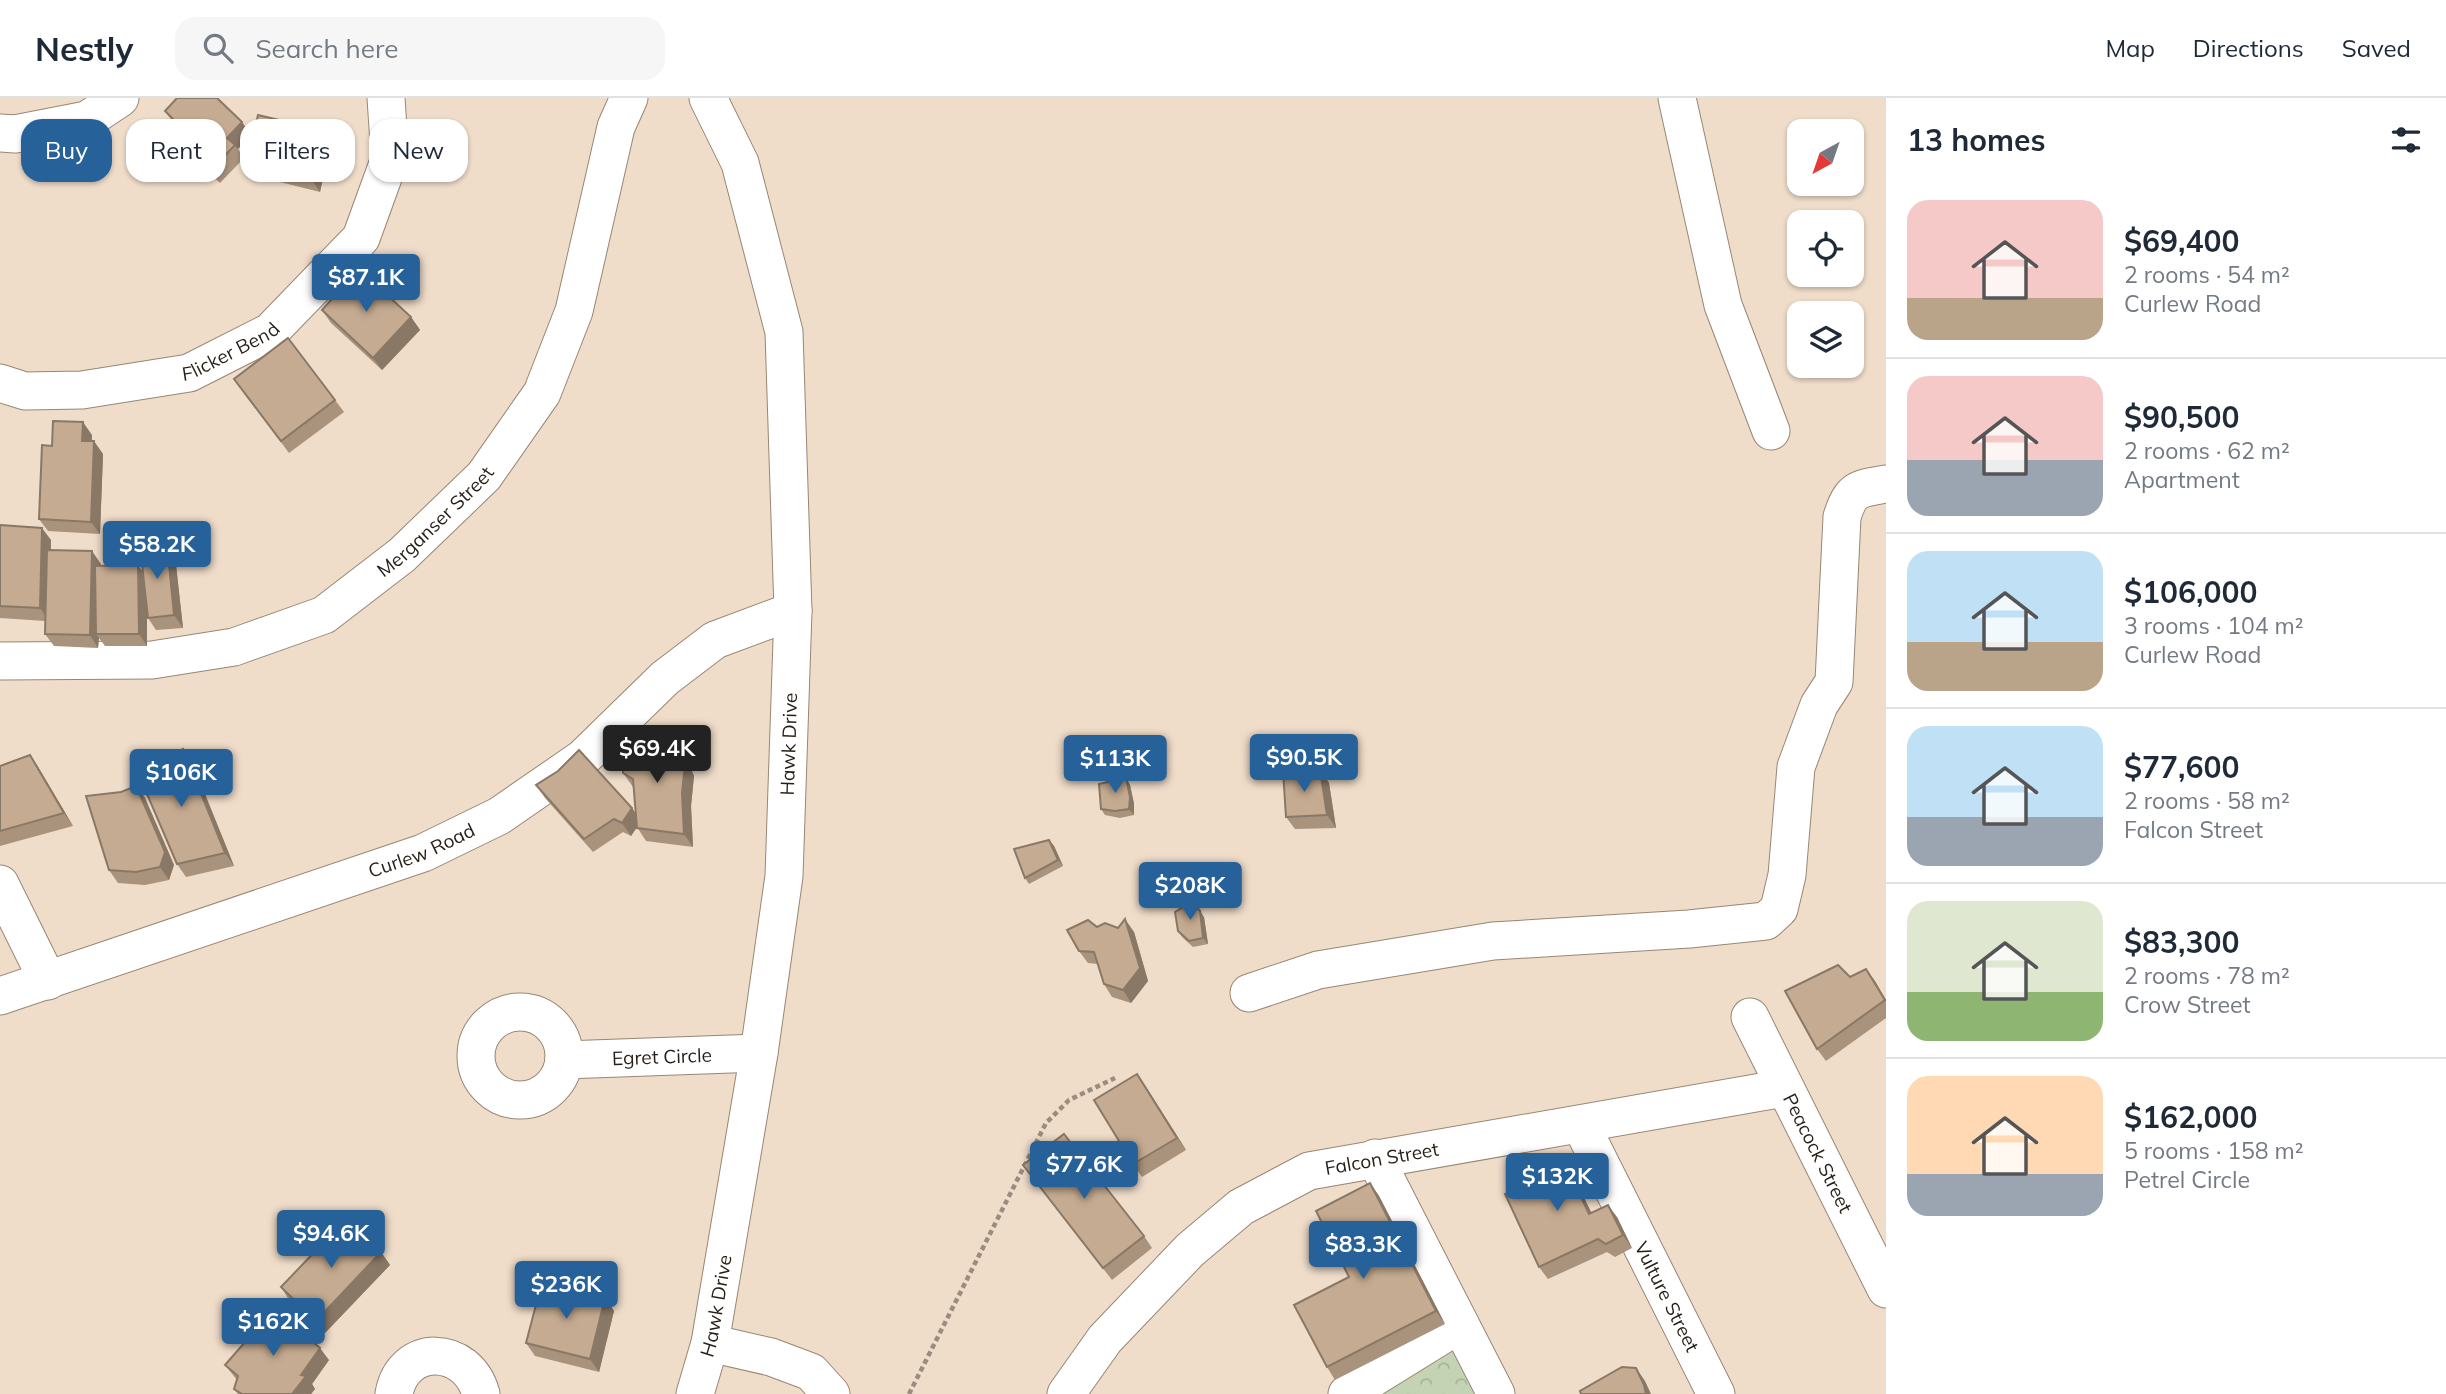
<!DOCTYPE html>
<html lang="en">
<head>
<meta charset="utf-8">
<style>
	body { margin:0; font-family:Mulish,sans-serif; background:#f6f6f7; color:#1f2937; height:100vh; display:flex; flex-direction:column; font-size:26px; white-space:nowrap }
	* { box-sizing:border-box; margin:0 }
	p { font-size:23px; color:#747a83 }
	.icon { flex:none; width:38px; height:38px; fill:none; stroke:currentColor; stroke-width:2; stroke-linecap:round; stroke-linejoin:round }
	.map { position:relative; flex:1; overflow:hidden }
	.drawer { display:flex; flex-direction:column; background:#fff; width:560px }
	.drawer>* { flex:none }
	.top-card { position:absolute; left:21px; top:21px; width:665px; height:63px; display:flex; gap:14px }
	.needle { width:46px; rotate:220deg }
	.controls { position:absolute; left:1787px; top:21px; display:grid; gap:14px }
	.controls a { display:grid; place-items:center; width:77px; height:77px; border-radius:14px; background:#fff; box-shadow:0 2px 5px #0004; font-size:35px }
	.price { position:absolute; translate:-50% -60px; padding:0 16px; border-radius:7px; background:#266299; color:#fff; font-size:23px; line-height:46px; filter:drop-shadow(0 2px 4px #0008) }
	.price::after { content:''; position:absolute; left:50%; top:42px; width:21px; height:16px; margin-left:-10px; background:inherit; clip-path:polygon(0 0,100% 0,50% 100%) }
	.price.on { background:#222; color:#fff }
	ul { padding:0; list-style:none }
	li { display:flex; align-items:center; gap:21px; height:175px; padding:0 21px }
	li+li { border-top:2px solid #e0e1e3 }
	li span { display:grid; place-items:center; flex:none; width:196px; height:140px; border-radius:21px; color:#555 }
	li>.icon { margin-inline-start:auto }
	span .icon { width:84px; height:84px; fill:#fffc; stroke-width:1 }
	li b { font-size:30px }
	h2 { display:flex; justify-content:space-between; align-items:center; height:84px; padding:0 21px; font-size:30px }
	.tag { padding:0 24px; border-radius:21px; background:#fff; box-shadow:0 2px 5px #0004; font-size:24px; line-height:63px }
	.tag.on { background:#266299; color:#fff }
	header { display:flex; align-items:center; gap:42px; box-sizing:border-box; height:98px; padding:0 35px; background:#fff; border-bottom:2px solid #e0e1e3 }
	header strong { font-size:33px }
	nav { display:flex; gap:38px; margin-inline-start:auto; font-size:24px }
	.search { width:490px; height:63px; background:#f6f6f7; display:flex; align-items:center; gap:18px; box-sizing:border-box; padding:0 24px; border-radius:21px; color:#747a83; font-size:26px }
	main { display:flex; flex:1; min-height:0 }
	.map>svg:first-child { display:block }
	.forest { fill:url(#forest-crowns) }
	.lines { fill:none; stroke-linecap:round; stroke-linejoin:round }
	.minor-casing { stroke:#988775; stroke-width:39 }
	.path { stroke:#9a8c7e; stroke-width:4.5; stroke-dasharray:5 3.5; stroke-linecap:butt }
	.minor { stroke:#fff; stroke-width:37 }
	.wall { fill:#a9937d }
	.shaded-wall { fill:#8a7866 }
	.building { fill:#c5ab91; stroke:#8a7866; stroke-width:2 }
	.labels { text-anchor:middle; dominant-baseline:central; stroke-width:5; stroke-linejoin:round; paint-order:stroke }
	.street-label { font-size:19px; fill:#251f17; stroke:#fff }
</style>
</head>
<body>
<header>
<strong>Nestly</strong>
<div class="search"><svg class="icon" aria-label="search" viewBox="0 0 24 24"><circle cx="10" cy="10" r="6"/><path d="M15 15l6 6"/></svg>Search here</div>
<nav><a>Map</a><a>Directions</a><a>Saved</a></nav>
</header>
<main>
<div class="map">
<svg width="1886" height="1296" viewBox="0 0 1886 1296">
	<defs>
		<pattern id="forest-crowns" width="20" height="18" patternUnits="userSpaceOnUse" patternTransform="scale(1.75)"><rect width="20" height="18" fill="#c3d3b3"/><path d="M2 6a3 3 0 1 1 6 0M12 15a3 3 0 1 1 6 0" fill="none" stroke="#a7b599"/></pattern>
	</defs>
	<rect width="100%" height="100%" fill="#efdcc9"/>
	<!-- forest -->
	<polygon class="forest" points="1453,1253 1475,1296 1383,1296"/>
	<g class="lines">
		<defs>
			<g id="minor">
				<polyline points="1677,0 1723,207 1771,333"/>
				<polyline points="0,35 15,36 87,22 120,0"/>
				<path id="s1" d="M0 285 25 293 82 292 189 275 270 234 361 140 390 60 386 0"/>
				<path id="s2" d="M0 563 152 562 234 549 324 517 402 457 484 378 542 295 574 213 616 29 629 0"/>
				<polyline points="0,786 48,883"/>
				<path d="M1249 895 1318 872 1493 843 1689 831 1766 823 1779 811 1787 777 1796 669 1819 607 1834 584 1842 419C1851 390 1858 391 1886 386"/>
				<path id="s3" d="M0 898 423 755 499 718 583 660 665 580 715 542 793 513"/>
				<circle cx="520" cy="958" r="44"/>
				<path id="s4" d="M1750 919 1886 1191"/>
				<path id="s5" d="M564 962 759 955"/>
				<path id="s6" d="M1581 1027 1716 1296"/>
				<polyline points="1375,1060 1496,1296"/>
				<polyline points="710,1245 771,1259 811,1274 831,1296"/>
				<path d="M394 1296C403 1245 467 1246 481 1296"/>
				<path id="s7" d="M695 1296 710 1245 759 955 784 778 793 513 784 234 740 65 708 0"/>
				<path id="s8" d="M1066 1296 1105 1241 1190 1152 1241 1109 1309 1073 1784 990"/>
				<polyline points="1347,1296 1460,1226"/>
			</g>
		</defs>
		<!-- minor casing -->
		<use href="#minor" class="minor-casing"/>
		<!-- path -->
		<polyline class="path" points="909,1296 1046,1025 1069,1002 1115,980"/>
		<!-- minor -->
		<use href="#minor" class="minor"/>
	</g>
	<!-- wall -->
	<g class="wall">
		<polygon points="165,13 251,36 238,51 244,60 220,85 182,49 173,36 178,30 174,26"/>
		<polygon points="343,48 338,70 326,67 320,94 256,78 247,65"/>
		<polygon points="322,212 411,219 420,232 382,272 331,225"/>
		<polygon points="234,281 335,302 344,314 289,355"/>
		<polygon points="92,337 92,343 103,356 100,436 48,433 39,421 52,348"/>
		<polygon points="0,427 51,442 51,452 101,466 101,468 143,474 175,458 183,530 156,532 148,520 147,517 147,548 105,548 99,540 98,550 54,548 45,536 45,523 0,520"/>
		<polygon points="681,646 690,658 690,669 694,678 691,708 693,749 646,743 637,729 631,738 623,734 593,754 545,700 536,687 632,710 636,716 633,689 623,675"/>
		<polygon points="192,664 234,768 186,779 177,766"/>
		<polygon points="0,668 38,669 73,728 0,748"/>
		<polygon points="1320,672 1329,685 1336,730 1295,731 1286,719"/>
		<polygon points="1126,680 1130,687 1134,706 1134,717 1120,720 1105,717 1101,711"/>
		<polygon points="136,688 145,700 174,767 169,782 145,787 118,785 109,772 121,694"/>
		<polygon points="1049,742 1054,748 1063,768 1029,786 1025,780"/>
		<polygon points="1204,819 1208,846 1193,849 1183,840 1178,833"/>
		<polygon points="1097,829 1118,830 1134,834 1148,883 1131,905 1112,899 1104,886 1098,866 1088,865 1079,853"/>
		<polygon points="1866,871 1886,902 1886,920 1826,963 1817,951 1850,879"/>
		<polygon points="1146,989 1186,1052 1142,1079 1133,1066"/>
		<polygon points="1561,1058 1570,1071 1591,1115 1617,1119 1632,1150 1615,1159 1607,1154 1548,1181 1539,1169 1519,1090"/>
		<polygon points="1023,1067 1144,1138 1152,1150 1112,1182"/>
		<polygon points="1370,1085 1379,1098 1445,1226 1335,1282 1327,1269 1349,1179"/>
		<polygon points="381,1154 390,1167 325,1235 289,1202 281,1189"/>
		<polygon points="605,1200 614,1213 599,1274 535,1258 526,1245"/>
		<polygon points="329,1262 312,1286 315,1291 311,1296 238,1296 234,1291 237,1282 225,1267"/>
	</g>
	<!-- shaded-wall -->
	<g class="shaded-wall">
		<polygon points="242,24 251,36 238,51 227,40"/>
		<polygon points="334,35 343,48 338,70 329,57"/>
		<polygon points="317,54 326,67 320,94 311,81"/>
		<polygon points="411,219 420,232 382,272 373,260"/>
		<polygon points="83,324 92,337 91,356 82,343"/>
		<polygon points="94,343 103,356 100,436 91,424"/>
		<polygon points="42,430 51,442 49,523 40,510"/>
		<polygon points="167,446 175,458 183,530 174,517"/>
		<polygon points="92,453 101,466 99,536 96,536 99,540 98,550 90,537"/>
		<polygon points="138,467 147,480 147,548 139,536"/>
		<polygon points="681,646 690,658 690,669 694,678 691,708 693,749 684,736"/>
		<polygon points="183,651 192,664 234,768 225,755"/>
		<polygon points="30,657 38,669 73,728 64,715"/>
		<polygon points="1320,672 1329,685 1336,730 1327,717"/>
		<polygon points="1126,680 1130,687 1134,706 1134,717 1129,711"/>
		<polygon points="136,688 145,700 174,767 169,782 160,769"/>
		<polygon points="632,710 641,723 631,738 622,725"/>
		<polygon points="1049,742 1054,748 1063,768 1058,762"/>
		<polygon points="1200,813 1204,819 1208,846 1203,840"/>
		<polygon points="1125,821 1134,834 1148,883 1131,905 1123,892"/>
		<polygon points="1866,871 1875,883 1886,902 1886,904"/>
		<polygon points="1137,976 1146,989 1186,1052 1177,1040"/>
		<polygon points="1561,1058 1570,1071 1598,1128 1589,1116"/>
		<polygon points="1370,1085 1379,1098 1445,1226 1436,1213"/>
		<polygon points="1608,1107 1617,1119 1632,1150 1623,1137"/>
		<polygon points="381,1154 390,1167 325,1235 316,1223"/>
		<polygon points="605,1200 614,1213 599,1274 590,1261"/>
		<polygon points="320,1250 329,1262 312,1286 315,1291 311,1296 292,1296 301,1277"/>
		<polygon points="1636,1270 1645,1283 1651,1296 1646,1296"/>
	</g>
	<!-- building -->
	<g class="building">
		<polygon points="177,0 217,0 242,24 227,40 235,47 211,72 173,36 180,28 165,13"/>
		<polygon points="258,17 334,35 329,57 317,54 311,81 247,65"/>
		<polygon points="359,171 411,219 373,260 322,212"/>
		<polygon points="288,240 335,302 281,343 234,281"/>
		<polygon points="53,323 83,324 82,343 94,343 91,424 39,421 42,347 52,348"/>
		<polygon points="0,427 42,430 40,510 0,508"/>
		<polygon points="167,446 174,517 148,520 140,448"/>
		<polygon points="47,452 92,453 90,537 45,536"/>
		<polygon points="138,467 139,536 96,536 95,468"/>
		<polygon points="631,646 681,646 681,656 685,666 682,695 684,736 637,730 633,681 623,675 623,654"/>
		<polygon points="183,651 225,755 177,766 138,675"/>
		<polygon points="579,652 632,710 622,725 614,721 584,741 536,687 558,673"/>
		<polygon points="30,657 64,715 0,733 0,668"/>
		<polygon points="1320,672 1327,717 1286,719 1283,673"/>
		<polygon points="1126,680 1130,699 1129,711 1115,713 1101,711 1099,686"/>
		<polygon points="136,688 165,754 160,769 136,774 109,772 86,698 121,694"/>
		<polygon points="1049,742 1058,762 1025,780 1014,751"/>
		<polygon points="1192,804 1200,813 1203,840 1189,843 1178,833 1175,814"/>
		<polygon points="1125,821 1140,870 1123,892 1104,886 1094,854 1079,853 1067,832 1088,822 1097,829 1105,825 1118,830"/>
		<polygon points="1838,867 1850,879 1866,871 1885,902 1817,951 1785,893"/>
		<polygon points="1137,976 1177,1040 1133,1066 1094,1002"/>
		<polygon points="1064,1036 1144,1138 1103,1170 1023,1067"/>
		<polygon points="1561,1058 1589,1116 1608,1107 1623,1137 1606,1146 1598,1141 1539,1169 1505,1096 1519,1090 1514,1080"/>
		<polygon points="1370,1085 1436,1213 1327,1269 1294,1207 1349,1179 1316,1113"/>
		<polygon points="346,1121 381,1154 316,1223 281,1189"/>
		<polygon points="542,1184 605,1200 590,1261 526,1245"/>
		<polygon points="274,1211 320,1250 301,1277 306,1278 292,1296 242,1296 234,1291 238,1278 225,1267"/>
		<polygon points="1622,1269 1636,1270 1644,1287 1646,1296 1581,1296 1580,1293"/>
	</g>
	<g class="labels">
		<!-- street labels -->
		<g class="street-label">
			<text stroke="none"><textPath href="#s1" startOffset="238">Flicker Bend</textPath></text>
			<text stroke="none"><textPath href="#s2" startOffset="476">Merganser Street</textPath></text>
			<text stroke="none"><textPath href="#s7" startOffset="658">Hawk Drive</textPath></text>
			<text stroke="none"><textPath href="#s3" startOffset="446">Curlew Road</textPath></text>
			<text stroke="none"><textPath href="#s5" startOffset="98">Egret Circle</textPath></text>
			<text stroke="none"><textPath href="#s4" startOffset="152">Peacock Street</textPath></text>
			<text stroke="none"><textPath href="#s8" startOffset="408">Falcon Street</textPath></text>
			<text stroke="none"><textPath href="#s6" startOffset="192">Vulture Street</textPath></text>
			<text stroke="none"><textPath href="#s7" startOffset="91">Hawk Drive</textPath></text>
		</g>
	</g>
</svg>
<div class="controls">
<a><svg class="needle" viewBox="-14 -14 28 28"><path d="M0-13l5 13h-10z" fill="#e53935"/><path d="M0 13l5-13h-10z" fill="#747a83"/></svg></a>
<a><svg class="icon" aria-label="locate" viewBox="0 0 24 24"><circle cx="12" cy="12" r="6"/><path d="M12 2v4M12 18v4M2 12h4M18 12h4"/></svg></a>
<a><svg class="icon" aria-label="layers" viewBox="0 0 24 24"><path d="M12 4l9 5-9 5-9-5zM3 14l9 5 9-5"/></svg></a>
</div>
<b class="price" style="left:366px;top:216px">$87.1K</b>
<b class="price" style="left:157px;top:483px">$58.2K</b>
<b class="price on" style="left:657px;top:687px">$69.4K</b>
<b class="price" style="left:1304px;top:696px">$90.5K</b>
<b class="price" style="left:1115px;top:697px">$113K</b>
<b class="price" style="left:181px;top:711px">$106K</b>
<b class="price" style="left:1190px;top:824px">$208K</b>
<b class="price" style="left:1084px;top:1103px">$77.6K</b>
<b class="price" style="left:1557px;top:1115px">$132K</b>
<b class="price" style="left:331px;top:1172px">$94.6K</b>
<b class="price" style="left:1363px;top:1183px">$83.3K</b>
<b class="price" style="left:566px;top:1223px">$236K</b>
<b class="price" style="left:273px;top:1260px">$162K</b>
<div class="top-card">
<a class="tag on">Buy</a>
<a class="tag">Rent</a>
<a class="tag">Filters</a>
<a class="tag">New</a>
</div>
</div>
<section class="drawer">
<h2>13 homes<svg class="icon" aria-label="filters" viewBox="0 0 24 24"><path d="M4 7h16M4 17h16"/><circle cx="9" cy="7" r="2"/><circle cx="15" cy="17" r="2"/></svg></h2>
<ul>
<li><span style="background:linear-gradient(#f6c9c9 70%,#b9a48a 0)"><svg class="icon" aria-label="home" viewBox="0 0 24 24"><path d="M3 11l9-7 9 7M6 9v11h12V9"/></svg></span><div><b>$69,400</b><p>2 rooms · 54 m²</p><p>Curlew Road</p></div></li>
<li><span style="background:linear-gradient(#f6c9c9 60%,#9aa5b1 0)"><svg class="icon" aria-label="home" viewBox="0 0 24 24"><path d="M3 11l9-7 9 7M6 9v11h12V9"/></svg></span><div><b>$90,500</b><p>2 rooms · 62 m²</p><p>Apartment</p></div></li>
<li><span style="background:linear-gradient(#bfe0f5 65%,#b9a48a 0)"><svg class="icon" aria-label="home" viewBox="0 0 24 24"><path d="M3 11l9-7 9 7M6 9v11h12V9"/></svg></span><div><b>$106,000</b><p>3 rooms · 104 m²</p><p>Curlew Road</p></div></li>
<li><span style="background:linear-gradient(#bfe0f5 65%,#9aa5b1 0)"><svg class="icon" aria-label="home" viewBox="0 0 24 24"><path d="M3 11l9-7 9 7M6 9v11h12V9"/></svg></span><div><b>$77,600</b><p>2 rooms · 58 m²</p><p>Falcon Street</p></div></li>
<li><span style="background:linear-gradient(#dfe7d0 65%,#8fb573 0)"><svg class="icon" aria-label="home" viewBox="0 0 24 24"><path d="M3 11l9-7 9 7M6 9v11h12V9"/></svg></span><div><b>$83,300</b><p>2 rooms · 78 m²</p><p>Crow Street</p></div></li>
<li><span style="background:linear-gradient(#ffd9b3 70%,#9aa5b1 0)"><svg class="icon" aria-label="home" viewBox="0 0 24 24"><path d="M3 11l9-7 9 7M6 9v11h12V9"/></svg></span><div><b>$162,000</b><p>5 rooms · 158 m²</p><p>Petrel Circle</p></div></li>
</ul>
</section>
</main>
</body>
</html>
